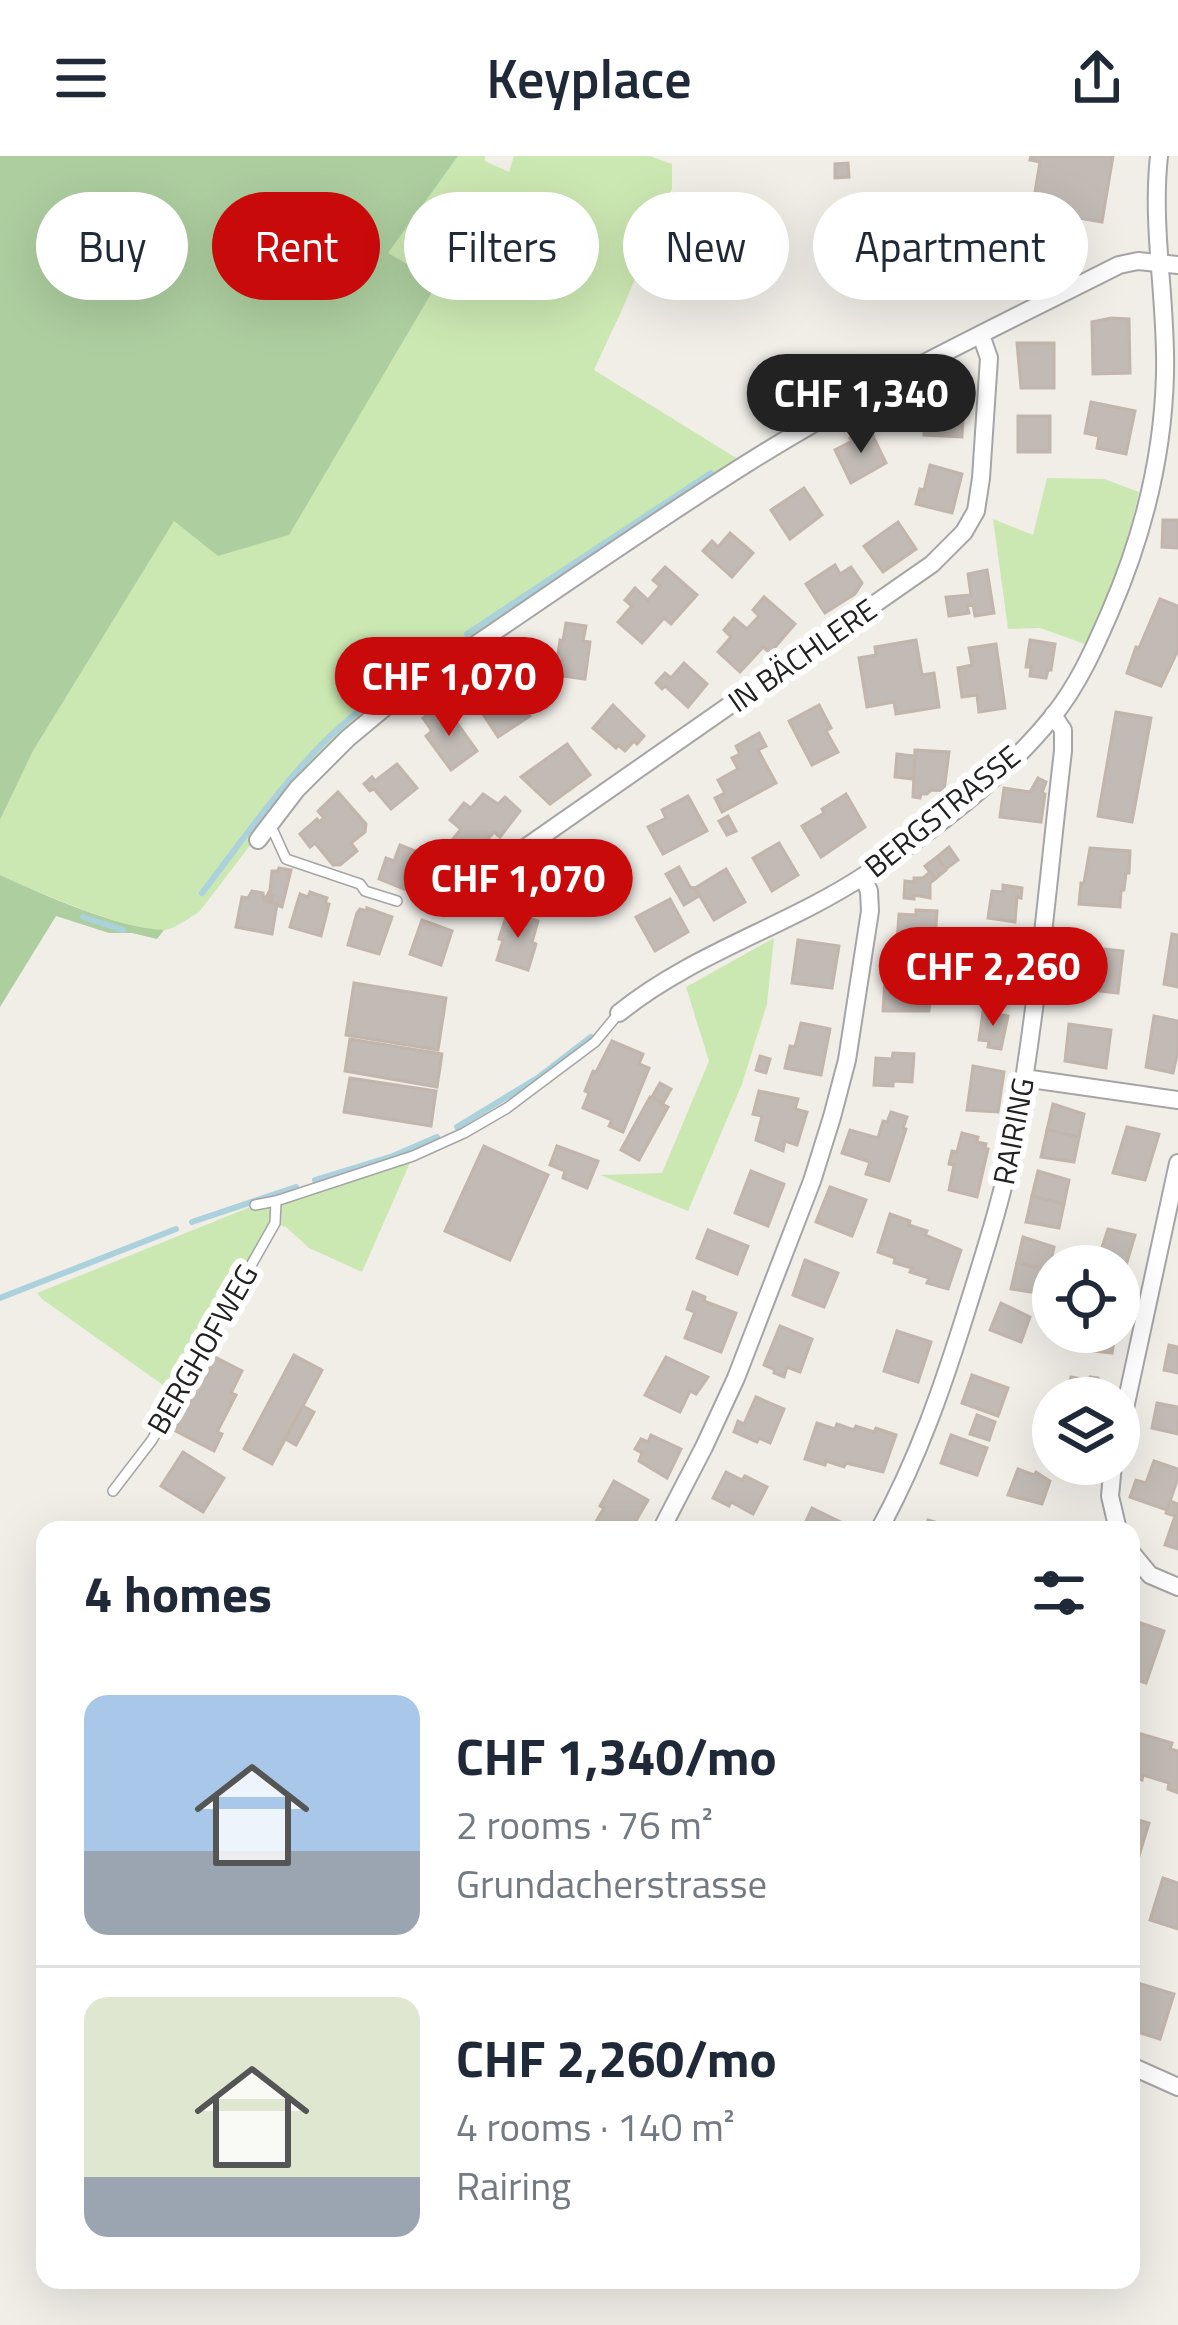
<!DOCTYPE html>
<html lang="en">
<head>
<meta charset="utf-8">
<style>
	body { margin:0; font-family:"Titillium Web",sans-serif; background:#f2f2f3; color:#1f2937; height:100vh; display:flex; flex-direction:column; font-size:45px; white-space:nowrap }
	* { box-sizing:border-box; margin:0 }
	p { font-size:39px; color:#747a83 }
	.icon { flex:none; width:66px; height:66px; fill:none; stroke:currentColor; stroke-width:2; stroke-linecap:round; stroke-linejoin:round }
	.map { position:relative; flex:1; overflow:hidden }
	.side { position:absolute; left:36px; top:1365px; width:1104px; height:768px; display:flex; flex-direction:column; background:#fff; border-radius:24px; box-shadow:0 12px 48px #0002 }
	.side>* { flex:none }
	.hud { position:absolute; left:36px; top:36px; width:1107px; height:108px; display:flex; gap:24px }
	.controls { position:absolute; left:1032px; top:1089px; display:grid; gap:24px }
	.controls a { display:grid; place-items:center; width:108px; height:108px; border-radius:50%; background:#fff; box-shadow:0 12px 48px #0002; font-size:60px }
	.price { position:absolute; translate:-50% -102px; padding:0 27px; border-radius:42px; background:#c80a0b; color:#fff; font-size:39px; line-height:78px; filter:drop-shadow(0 3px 6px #0008) }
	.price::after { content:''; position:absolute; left:50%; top:72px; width:36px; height:27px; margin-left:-18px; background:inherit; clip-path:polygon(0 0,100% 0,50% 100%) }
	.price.on { background:#222; color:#fff }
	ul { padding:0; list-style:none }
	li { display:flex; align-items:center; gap:36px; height:300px; padding:0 48px }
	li+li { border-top:3px solid #e0e1e3 }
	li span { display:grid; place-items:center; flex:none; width:336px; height:240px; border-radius:24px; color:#555 }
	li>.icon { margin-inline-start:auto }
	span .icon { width:144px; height:144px; fill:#fffc; stroke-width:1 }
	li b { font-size:51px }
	h2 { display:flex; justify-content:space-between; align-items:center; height:144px; padding:0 48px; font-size:51px }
	.tag { padding:0 42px; border-radius:54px; background:#fff; box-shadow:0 12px 48px #0002; font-size:42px; line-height:108px }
	.tag.on { background:#c80a0b; color:#fff }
	header { display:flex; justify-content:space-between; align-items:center; height:156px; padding:0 48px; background:#fff; font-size:54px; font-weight:600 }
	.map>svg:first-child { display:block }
	.grass { fill:#cce8b2 }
	.forest { fill:#adce9f }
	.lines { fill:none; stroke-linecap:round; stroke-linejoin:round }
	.stream { stroke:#abd1dc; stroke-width:6 }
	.building { fill:#c1bab5; stroke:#c2b5ab; stroke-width:3 }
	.lane-casing { stroke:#a5a5a5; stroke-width:12 }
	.street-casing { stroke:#a5a5a5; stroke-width:20 }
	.lane { stroke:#fff; stroke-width:9 }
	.street { stroke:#fff; stroke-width:16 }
	.labels { text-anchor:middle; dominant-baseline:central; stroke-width:12; stroke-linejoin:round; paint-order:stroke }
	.street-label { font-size:30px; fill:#212121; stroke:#fff }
</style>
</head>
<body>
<header><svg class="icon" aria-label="menu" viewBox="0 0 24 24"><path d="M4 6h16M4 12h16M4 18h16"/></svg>Keyplace<svg class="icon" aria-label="share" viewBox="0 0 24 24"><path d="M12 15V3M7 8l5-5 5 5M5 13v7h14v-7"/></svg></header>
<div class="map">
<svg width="1178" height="2169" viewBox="0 0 1178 2169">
	<rect width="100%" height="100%" fill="#f1eee8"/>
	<!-- grass -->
	<g class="grass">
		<path d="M458 0H485V5L509 16 514 0H650L672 8V33L625 147 594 214 746 308 395 543 252 687 199 756C189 762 176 772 165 774 140 780 27 732 0 719V664L33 595 174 364 437 125 387 97Z"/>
		<path d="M1047 322 1104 323 1139 336C1127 390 1109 438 1085 488L1040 472 1008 473 993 363 1033 379Z"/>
		<polygon points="774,782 767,848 742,928 688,1055 600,1019 662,1017 709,905 686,831"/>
		<polygon points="413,1000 362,1116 309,1092 286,1071 274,1067 177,1239 42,1143 37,1137 255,1049"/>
	</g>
	<!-- forest -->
	<g class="forest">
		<polygon points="0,0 458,0 388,97 438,126 289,379 218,400 174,365 33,595 0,664"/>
		<path d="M0 719C44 739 117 772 164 774L157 783 132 777H109L56 760 0 851Z"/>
	</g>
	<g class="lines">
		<!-- stream -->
		<g class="stream">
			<polyline points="467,478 711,317"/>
			<path d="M202 737C246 680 287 619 340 571 373 541 409 516 446 491"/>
			<polyline points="83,761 123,774"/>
			<polyline points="457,971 539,921 591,881"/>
			<polyline points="315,1024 393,1000 437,981"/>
			<polyline points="192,1066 296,1031"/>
			<polyline points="0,1142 176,1073"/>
		</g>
	</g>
	<!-- building -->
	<g class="building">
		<polygon points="1031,0 1113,0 1102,66 1032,54 1040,6 1030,4"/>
		<polygon points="848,7 849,21 835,22 835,8"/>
		<polygon points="1111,162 1129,163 1130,217 1093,218 1092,166"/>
		<polygon points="1017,187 1054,187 1054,232 1021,232"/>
		<polygon points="925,239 964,241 962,281 924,279"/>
		<polygon points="1091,246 1135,255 1126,298 1097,292 1099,280 1085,277"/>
		<rect x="1018" y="260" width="32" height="36"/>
		<polygon points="869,272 886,307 851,327 835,294 852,285 850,282"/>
		<polygon points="930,309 962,318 952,357 916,348 920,333 924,334"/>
		<polygon points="804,332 822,359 790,383 771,354"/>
		<polygon points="1163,364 1178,364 1178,392 1162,391"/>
		<polygon points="898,366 916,393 883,416 864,390"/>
		<polygon points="730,377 753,397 732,421 703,395 712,385 718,391"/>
		<polygon points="835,409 840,418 851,411 862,427 855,438 825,457 806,428"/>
		<polygon points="665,411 697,439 671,468 664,462 642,487 618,466 632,450 625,444 635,432 648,444 660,430 653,424"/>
		<polygon points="987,414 994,457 975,460 973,449 967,450 969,457 949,460 946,441 971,439 968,418"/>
		<polygon points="764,441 795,468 770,497 763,491 740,516 718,496 731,481 724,474 734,462 747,473 759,460 753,454"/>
		<polygon points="1160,443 1178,450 1178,494 1161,530 1127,517 1136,491 1139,492"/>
		<polygon points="566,467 586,470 583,485 590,486 585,523 555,519 560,484 563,485"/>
		<polygon points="916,484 922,519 934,517 939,551 896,558 894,546 867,551 859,502 876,499 875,491"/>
		<polygon points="1030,484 1055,488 1051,514 1048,514 1046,522 1030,520 1031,511 1026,511"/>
		<polygon points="996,488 1005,552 979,556 977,539 962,541 958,512 972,509 969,492"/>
		<polygon points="684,507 707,528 688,551 665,530 662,533 656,527 665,517 671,522"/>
		<polygon points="512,533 530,560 498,581 481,555 491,548 490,546"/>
		<polygon points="613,549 644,580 637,588 634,585 625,595 618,589 616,592 593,572"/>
		<polygon points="819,549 831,572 826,575 838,596 812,609 789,565"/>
		<polygon points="434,554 444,556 449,562 452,560 477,595 451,614 426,580 432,575 423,562"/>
		<polygon points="1116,556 1151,562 1132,666 1098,660"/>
		<polygon points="759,577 766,590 758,594 776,627 722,656 715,642 725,637 718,624 738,613 732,602 740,598 736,590"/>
		<polygon points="567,588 590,619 550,648 521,621"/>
		<polygon points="915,594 949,596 944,635 931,634 927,638 921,638 920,642 913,641"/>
		<polygon points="897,598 915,600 913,623 895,621"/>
		<polygon points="397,608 417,632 391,653 374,633 370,635 364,628 372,621 375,625"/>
		<polygon points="1038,622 1046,626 1042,637 1045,638 1041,666 1000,661 1004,632 1030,636"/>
		<polygon points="338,636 366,668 365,676 351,687 357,695 340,709 333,709 315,687 310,691 300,678 317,663 319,666 324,662 318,655"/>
		<polygon points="483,638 498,648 505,641 520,655 500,681 494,676 481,691 477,687 469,697 449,688 461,673 450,664 464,647 471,652"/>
		<polygon points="846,638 865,671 821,701 802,670 824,657 822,653"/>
		<polygon points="688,640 707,675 663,698 648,671 666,662 662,654"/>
		<polygon points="728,660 736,675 727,679 719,665"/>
		<polygon points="779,687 798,719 772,735 753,702"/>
		<polygon points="400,689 438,704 424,741 379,723 386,702 394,705"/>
		<polygon points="949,691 958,704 946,713 937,701"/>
		<polygon points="1090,692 1130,695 1129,717 1126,717 1124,734 1121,734 1120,751 1079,748 1081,727 1084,727"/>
		<polygon points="937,701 946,714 935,723 925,710"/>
		<polygon points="585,703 603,729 584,750 564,742 567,737 558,733 569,714"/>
		<polygon points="679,711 690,731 695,732 699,740 684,749 666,718"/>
		<polygon points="279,712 291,714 282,751 271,747 273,740 270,739 269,746 264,745 270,734 272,715 278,715"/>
		<polygon points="726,713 745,746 714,764 695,732"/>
		<polygon points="540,716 553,723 548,732 530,723"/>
		<polygon points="930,716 935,723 930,727 930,742 914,739 914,743 904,742 905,725 914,726 914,722 923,722"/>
		<polygon points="1003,729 1022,732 1021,742 1017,741 1015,766 988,762 992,735 1003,736"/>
		<polygon points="252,735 263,737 264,745 277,748 272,778 236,771 242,741 248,742"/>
		<polygon points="310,736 327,742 325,747 329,748 321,780 290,771 300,738 308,741"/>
		<polygon points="670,743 688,776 655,795 636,761"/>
		<polygon points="367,752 392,761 379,798 348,789 357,757 360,753 367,755"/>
		<polygon points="916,754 937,755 935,783 916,782 916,787 897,786 899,758 916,759"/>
		<polygon points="508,755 538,765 532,786 536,788 528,814 497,804 503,784 499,783"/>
		<polygon points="422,764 452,775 441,809 410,798"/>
		<polygon points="1172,778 1178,779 1178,831 1164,828"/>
		<polygon points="798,784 839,790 832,832 792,827"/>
		<polygon points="986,784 1019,788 1014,825 1007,824 1007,827 981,824"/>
		<polygon points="1086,791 1123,795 1118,837 1082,833"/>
		<polygon points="908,823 931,825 929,855 883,855 885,824 907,826"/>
		<polygon points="354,827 446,842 438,894 346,879"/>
		<polygon points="983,856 1008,860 1001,893 988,891 989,885 979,884"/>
		<polygon points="1154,860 1178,865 1178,895 1173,917 1146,911"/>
		<polygon points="801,867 830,873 821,919 785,912 790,890 795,891"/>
		<polygon points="1069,868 1111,874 1106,912 1065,905"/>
		<polygon points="350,883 442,898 437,931 345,915"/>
		<polygon points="612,885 643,898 639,908 649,912 623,976 609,970 612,964 583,952 589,937 585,935 593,915 596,916"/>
		<polygon points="893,897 914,898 912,926 893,925 893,930 874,929 876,902 892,903"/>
		<polygon points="760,900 770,903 766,917 756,914"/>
		<polygon points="973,910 1004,916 998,956 967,954"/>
		<polygon points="350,922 436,935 431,970 344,956"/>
		<polygon points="660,927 671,933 663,947 652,941"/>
		<polygon points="759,935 798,943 795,953 807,956 797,989 785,985 783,995 756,984 762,960 753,958"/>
		<polygon points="650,941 668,951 639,1004 621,994"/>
		<polygon points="1053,948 1084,958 1079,981 1047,974"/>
		<polygon points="891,956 907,961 903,972 906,973 889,1025 866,1018 870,1006 842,997 850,974 878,982 883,965 887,966"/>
		<polygon points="1127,971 1159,978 1145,1024 1113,1017"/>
		<polygon points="1047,974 1079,981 1074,1006 1041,1001"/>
		<polygon points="962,977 978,981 977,986 986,988 985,992 988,993 977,1041 949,1034 954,1009 949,1008 952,995 957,996"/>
		<polygon points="484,990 548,1019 510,1104 445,1075"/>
		<polygon points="557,990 598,1005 587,1032 563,1022 565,1015 550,1009"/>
		<polygon points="751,1015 784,1028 768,1070 735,1057"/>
		<polygon points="1038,1015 1069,1024 1064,1048 1032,1040"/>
		<polygon points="830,1031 866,1044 852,1080 816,1066"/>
		<polygon points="1032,1040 1064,1048 1059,1072 1026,1066"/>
		<polygon points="890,1058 910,1065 909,1069 927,1075 925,1079 961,1094 948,1133 927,1127 929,1122 910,1116 912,1112 894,1107 895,1102 878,1096"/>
		<polygon points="1108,1073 1135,1079 1122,1123 1119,1122 1119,1110 1096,1110"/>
		<polygon points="708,1074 748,1090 737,1118 697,1102"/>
		<polygon points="1023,1081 1054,1091 1049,1114 1017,1107"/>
		<polygon points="805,1104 838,1117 824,1151 793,1139"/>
		<polygon points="1017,1107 1049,1114 1044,1138 1011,1133"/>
		<polygon points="693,1136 705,1141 704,1145 736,1157 721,1196 685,1182 695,1156 687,1153"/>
		<polygon points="1001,1147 1030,1161 1021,1186 990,1174"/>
		<polygon points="780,1170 812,1183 800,1216 787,1211 784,1221 774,1217 775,1214 764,1209"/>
		<polygon points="897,1175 931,1186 918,1226 884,1215"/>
		<polygon points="1081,1176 1116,1176 1112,1197 1077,1193"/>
		<polygon points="1169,1189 1178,1191 1178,1217 1164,1214"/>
		<polygon points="294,1199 322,1214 272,1308 244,1293"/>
		<polygon points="215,1201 242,1215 231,1237 236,1239 217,1276 222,1278 214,1295 174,1274 201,1221 204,1223"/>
		<polygon points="666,1201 708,1221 696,1238 690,1235 680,1256 645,1239"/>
		<polygon points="972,1219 1008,1232 998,1260 962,1247"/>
		<polygon points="1071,1221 1089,1224 1090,1221 1098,1222 1097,1226 1105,1228 1102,1242 1066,1242"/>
		<polygon points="756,1241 784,1253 770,1287 759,1282 757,1286 734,1276 738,1265 744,1268"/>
		<polygon points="1157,1247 1178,1251 1178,1278 1152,1272"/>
		<polygon points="303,1250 314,1256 296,1289 285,1283"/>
		<polygon points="977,1259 995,1266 989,1284 970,1278"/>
		<polygon points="817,1267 835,1273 837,1268 854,1274 856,1270 874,1276 876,1272 896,1279 883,1316 846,1307 844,1311 826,1305 825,1309 805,1303"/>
		<polygon points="651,1279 681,1293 667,1322 639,1305 642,1297 635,1293 641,1283 648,1286"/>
		<polygon points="951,1279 987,1292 977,1319 941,1307"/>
		<polygon points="183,1296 224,1322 203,1356 161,1330"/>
		<polygon points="1154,1305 1178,1313 1178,1322 1167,1354 1130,1341 1136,1324 1146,1327"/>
		<polygon points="1018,1313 1034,1319 1036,1316 1050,1325 1042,1348 1008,1339"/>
		<polygon points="726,1316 742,1324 745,1320 767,1331 753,1358 731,1346 729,1350 713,1342"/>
		<polygon points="614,1325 648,1344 634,1368 638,1370 636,1374 591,1374 604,1352 600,1350"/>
		<polygon points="1170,1345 1178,1348 1178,1393 1165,1389 1175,1360 1166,1357"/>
		<polygon points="812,1352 855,1373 855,1374 802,1374"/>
		<polygon points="928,1364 962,1374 925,1374"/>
		<polygon points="1135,1465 1164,1475 1146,1527 1131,1522 1134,1506 1131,1505 1131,1467 1134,1468"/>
		<polygon points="1131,1575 1172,1587 1170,1593 1178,1595 1178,1637 1168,1633 1169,1627 1143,1619 1142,1624 1131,1620"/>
		<polygon points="1131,1662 1149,1667 1131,1726"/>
		<polygon points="1163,1722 1178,1727 1178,1773 1150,1764"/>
		<polygon points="1131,1825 1174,1838 1160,1883 1131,1874"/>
	</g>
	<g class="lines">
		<defs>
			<g id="lane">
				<polyline points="270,668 286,703 360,728 365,735 397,745"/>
				<polyline points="255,1049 276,1045 413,1000 464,977 507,952 595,886 619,857"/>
				<polyline points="113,1335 152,1284 275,1067 276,1045"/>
			</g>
			<g id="street">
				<path d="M258 684 297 633 348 582 395 543C512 465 627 383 746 308 865 233 994 172 1119 109L1138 105 1178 109"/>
				<polyline points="469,731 932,408 964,376 976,355 981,322 989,202 981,179"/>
				<path d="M619 857C693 797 786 771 865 719 930 677 1005 620 1053 560 1078 529 1094 493 1110 456 1143 380 1163 302 1165 218 1167 145 1151 73 1159 0"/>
				<polyline points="1024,922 1178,944"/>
				<polyline points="1119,1280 1178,1007"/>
				<polyline points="1113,1308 1110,1340 1118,1374"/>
				<polyline points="661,1374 704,1291 736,1222 812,1025 832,961 847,904 870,755 869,735 863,721"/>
				<path d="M879 1374C918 1303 943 1230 967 1153 985 1095 1004 1037 1015 977 1038 851 1048 722 1063 595V574L1053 559"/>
				<polyline points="1131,1396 1150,1419 1178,1431"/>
				<polyline points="1131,1910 1178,1931"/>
			</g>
		</defs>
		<!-- lane casing -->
		<use href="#lane" class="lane-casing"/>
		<!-- street casing -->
		<use href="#street" class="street-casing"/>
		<!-- lane -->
		<use href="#lane" class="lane"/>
		<!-- street -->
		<use href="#street" class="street"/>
	</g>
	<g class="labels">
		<!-- street labels -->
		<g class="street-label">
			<text transform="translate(802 499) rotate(-35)">IN BÄCHLERE</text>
			<text transform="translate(942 655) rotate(-39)">BERGSTRASSE</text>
			<text transform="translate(1013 975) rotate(-79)">RAIRING</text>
			<text transform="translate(202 1193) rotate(-60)">BERGHOFWEG</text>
		</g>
	</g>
</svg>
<div class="controls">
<a><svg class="icon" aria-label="locate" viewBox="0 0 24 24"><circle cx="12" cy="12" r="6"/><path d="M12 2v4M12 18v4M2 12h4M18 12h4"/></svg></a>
<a><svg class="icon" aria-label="layers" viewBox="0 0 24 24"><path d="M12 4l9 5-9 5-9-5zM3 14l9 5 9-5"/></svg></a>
</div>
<b class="price on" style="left:861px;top:300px">CHF 1,340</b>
<b class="price" style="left:449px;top:583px">CHF 1,070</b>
<b class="price" style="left:518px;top:785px">CHF 1,070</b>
<b class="price" style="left:993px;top:873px">CHF 2,260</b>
<div class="hud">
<a class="tag">Buy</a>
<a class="tag on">Rent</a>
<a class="tag">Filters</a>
<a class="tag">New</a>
<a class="tag">Apartment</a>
</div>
<section class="side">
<h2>4 homes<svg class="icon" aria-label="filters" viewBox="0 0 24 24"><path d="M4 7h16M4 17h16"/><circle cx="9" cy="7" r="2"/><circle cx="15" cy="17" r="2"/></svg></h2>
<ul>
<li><span style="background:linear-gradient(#a9c7e8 65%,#9aa5b1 0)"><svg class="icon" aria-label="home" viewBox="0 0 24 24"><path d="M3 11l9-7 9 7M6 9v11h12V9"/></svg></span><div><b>CHF 1,340/mo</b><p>2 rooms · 76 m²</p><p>Grundacherstrasse</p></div></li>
<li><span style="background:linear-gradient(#dfe7d0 75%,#9aa5b1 0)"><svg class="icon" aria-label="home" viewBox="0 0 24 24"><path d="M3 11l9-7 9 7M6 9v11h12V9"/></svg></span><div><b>CHF 2,260/mo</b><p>4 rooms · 140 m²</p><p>Rairing</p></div></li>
</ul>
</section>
</div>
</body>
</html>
